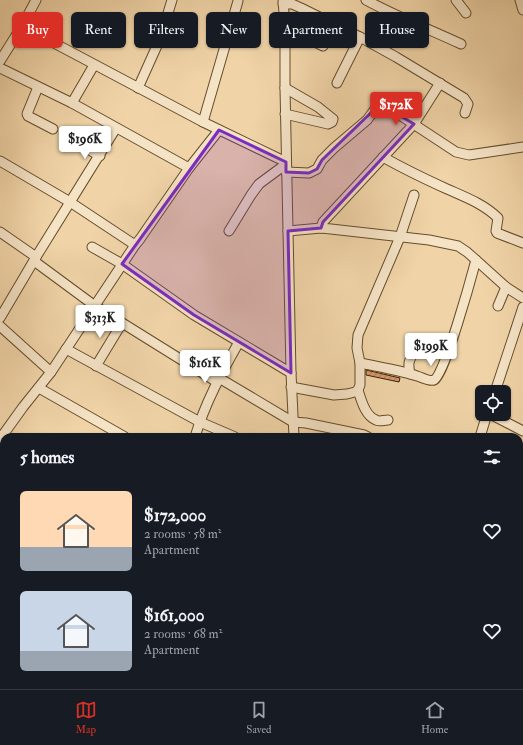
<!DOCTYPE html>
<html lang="en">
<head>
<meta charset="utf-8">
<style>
	body { margin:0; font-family:"IM FELL Double Pica",serif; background:#242831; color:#f1f3f6; height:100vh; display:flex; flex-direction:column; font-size:15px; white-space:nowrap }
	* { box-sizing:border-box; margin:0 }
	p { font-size:13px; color:#9ea1a6 }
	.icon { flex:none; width:22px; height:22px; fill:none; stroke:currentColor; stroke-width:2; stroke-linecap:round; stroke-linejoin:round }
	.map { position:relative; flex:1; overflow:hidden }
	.drawer { position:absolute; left:0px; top:433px; width:523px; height:256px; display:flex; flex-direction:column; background:#171b24; border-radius:12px 12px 0 0; box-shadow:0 1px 3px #0004 }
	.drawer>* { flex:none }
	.hud { position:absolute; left:12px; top:12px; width:499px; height:36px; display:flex; gap:8px }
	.fabs { position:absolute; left:475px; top:385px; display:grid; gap:8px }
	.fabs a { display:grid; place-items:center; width:36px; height:36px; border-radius:6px; background:#171b24; box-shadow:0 1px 3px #0004; font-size:20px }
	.price { position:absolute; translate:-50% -34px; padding:0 9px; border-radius:4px; background:#fff; color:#222; font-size:13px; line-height:26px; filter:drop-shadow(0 1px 2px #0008) }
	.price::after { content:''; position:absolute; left:50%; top:24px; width:12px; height:9px; margin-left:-6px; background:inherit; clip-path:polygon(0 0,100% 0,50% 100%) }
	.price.selected { background:#d93025; color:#fff }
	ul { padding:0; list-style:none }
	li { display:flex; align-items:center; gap:12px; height:100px; padding:0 20px }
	li span { display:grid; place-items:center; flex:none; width:112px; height:80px; border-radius:6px; color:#555 }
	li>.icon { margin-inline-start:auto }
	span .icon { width:48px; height:48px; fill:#fffc; stroke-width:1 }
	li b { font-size:17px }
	h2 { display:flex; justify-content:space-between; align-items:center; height:48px; padding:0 20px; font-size:17px }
	.tag { padding:0 14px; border-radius:6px; background:#171b24; box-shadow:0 1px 3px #0004; font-size:14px; line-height:36px }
	.tag.selected { background:#d93025; color:#fff }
	.tabs { display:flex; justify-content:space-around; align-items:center; height:56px; border-top:1px solid #363941; background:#171b24; font-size:11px; color:#9ea1a6 }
	.tabs a { display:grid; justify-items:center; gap:2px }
	.tabs .selected { color:#d93025 }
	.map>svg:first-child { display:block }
	.building { fill:url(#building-hatch); stroke:#372000 }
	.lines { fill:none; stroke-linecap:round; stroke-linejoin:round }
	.minor-casing { stroke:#654d2a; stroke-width:11 }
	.minor { stroke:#f5e3c6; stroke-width:9 }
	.marked { fill:#7b2cbf; fill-opacity:0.2; stroke:#7b2cbf; stroke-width:3; stroke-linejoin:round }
</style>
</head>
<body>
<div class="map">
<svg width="523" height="689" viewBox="0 0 523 689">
	<defs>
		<pattern id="building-hatch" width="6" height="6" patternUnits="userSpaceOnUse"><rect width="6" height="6" fill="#d89670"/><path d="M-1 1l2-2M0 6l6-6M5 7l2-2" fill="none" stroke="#b07a5a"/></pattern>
	</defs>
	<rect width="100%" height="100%" fill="#f0d4a8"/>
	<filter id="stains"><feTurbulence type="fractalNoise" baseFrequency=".005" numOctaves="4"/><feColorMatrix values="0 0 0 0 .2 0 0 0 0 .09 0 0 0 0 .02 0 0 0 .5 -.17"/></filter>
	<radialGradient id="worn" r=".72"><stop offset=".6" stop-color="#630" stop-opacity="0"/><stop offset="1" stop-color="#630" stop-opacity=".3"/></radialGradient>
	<!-- building -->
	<polygon class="building" points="366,370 400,378 399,382 366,375"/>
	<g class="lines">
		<defs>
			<g id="minor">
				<polyline points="283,0 285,27 285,88 291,373 294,437"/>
				<path d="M366 0C397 17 429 29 461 44"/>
				<polyline points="456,0 466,13"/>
				<polyline points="520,0 523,10"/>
				<polyline points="283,4 292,4 301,8 360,37 396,57 464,98 468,104 465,113"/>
				<polyline points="22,26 203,122 286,162"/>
				<polyline points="285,27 323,46"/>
				<polyline points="0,61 22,26 36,0"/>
				<polyline points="0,68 72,103 189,168"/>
				<polyline points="337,83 360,37"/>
				<polyline points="38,87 27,114 28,116 53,129"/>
				<polyline points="138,88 160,39 172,0"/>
				<polyline points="285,88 318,107 333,119 332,122 328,124 285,114"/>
				<polyline points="72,103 94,65"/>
				<polyline points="203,122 238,1"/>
				<polyline points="66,136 100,156"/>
				<path d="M383 157C404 169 425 179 447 189 465 197 484 204 498 218L496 231 497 233 523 243"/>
				<polyline points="0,161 70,202 135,245"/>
				<polyline points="286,172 309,173 317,169 322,160 334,148 367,120 378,105 380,104 383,104 456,152 469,155 523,147"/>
				<polyline points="321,228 323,222 414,124 440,83"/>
				<polyline points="229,231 251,195 259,184 286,164"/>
				<polyline points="288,231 321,228 331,229 429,240 458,246 467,252 476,260 506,287 523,298"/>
				<polyline points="0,232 36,257"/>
				<polyline points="92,247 122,264 194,315 291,373"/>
				<polyline points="34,261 95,306 217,382"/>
				<polyline points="498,306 506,287"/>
				<polyline points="0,318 36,257 116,128"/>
				<polyline points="0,326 51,372"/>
				<polyline points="66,349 200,422 235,437"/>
				<path d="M360 363C379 367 399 370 417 376 421 377 430 382 434 380 444 377 472 275 476 260"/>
				<polyline points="96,366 122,323"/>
				<path d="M410 374C408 364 408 360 415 352 426 352 437 354 448 352"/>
				<polyline points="219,378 293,422 306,423 364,435 368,437"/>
				<polyline points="291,387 334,395 347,394 355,392 358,390 360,385 360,363 357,348 358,335 400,237 414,195"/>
				<polyline points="39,388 125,437"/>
				<path d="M358 390C361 399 365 416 376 420 379 422 384 420 388 420"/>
				<polyline points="495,392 523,307"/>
				<polyline points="490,414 523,431"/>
				<path d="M195 437C205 403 222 372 239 342"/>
				<polyline points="480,437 487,414"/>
				<polyline points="0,439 23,407 51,372 135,245 140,239 189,168 219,130"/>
				<polyline points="519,463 523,452"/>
				<polyline points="0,489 4,492"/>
				<polyline points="0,573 4,564"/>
				<polyline points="519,614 523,605"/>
				<polyline points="0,627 4,629"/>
				<polyline points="519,656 523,658"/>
				<polyline points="305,685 305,689"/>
				<polyline points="339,685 339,689"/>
				<polyline points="6,689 7,685"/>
				<polyline points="54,689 55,685"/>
				<polyline points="100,689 101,685"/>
				<polyline points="202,689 205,685"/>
				<polyline points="377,689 379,685"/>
				<polyline points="430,689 432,685"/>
				<polyline points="486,689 488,685"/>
			</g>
		</defs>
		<!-- minor casing -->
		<use href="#minor" class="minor-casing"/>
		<!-- minor -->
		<use href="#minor" class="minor"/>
	</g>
	<!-- marked area -->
	<path class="marked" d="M380 104 414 124 323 222 321 228 288 231 291 373 194 315 122 264 219 130 286 162V172L309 173 317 169 322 160Z"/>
	<rect width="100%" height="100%" filter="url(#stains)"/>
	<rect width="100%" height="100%" fill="url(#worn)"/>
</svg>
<div class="fabs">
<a><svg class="icon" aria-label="locate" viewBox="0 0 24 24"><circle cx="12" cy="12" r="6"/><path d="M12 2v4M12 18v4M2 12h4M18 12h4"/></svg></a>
</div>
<b class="price selected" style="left:396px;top:126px">$172K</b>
<b class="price" style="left:85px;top:160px">$196K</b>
<b class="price" style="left:100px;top:339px">$313K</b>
<b class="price" style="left:431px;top:367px">$199K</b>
<b class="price" style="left:205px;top:384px">$161K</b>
<div class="hud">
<a class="tag selected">Buy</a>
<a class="tag">Rent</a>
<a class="tag">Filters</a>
<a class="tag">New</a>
<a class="tag">Apartment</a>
<a class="tag">House</a>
</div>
<section class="drawer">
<h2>5 homes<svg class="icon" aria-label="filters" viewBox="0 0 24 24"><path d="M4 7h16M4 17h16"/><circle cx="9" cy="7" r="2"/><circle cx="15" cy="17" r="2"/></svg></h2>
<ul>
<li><span style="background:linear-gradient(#ffd9b3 70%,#9aa5b1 0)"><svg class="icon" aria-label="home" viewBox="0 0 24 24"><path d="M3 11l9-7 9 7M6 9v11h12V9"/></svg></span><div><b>$172,000</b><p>2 rooms · 58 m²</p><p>Apartment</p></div><svg class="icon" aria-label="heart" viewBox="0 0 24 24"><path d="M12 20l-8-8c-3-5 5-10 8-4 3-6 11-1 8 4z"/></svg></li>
<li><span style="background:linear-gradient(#c9d6e8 75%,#9aa5b1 0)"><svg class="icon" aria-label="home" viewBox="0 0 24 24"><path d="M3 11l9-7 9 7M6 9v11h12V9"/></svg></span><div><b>$161,000</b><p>2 rooms · 68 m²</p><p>Apartment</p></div><svg class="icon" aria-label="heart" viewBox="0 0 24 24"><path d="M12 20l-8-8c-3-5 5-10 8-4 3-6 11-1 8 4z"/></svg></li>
</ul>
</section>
</div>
<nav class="tabs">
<a class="selected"><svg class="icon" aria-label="map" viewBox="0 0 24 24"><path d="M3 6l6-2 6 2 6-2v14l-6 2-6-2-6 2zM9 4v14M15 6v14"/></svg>Map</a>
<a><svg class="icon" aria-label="saved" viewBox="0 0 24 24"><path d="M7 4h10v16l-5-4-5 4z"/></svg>Saved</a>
<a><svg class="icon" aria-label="home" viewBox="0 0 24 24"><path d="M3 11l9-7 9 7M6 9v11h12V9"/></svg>Home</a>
</nav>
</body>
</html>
